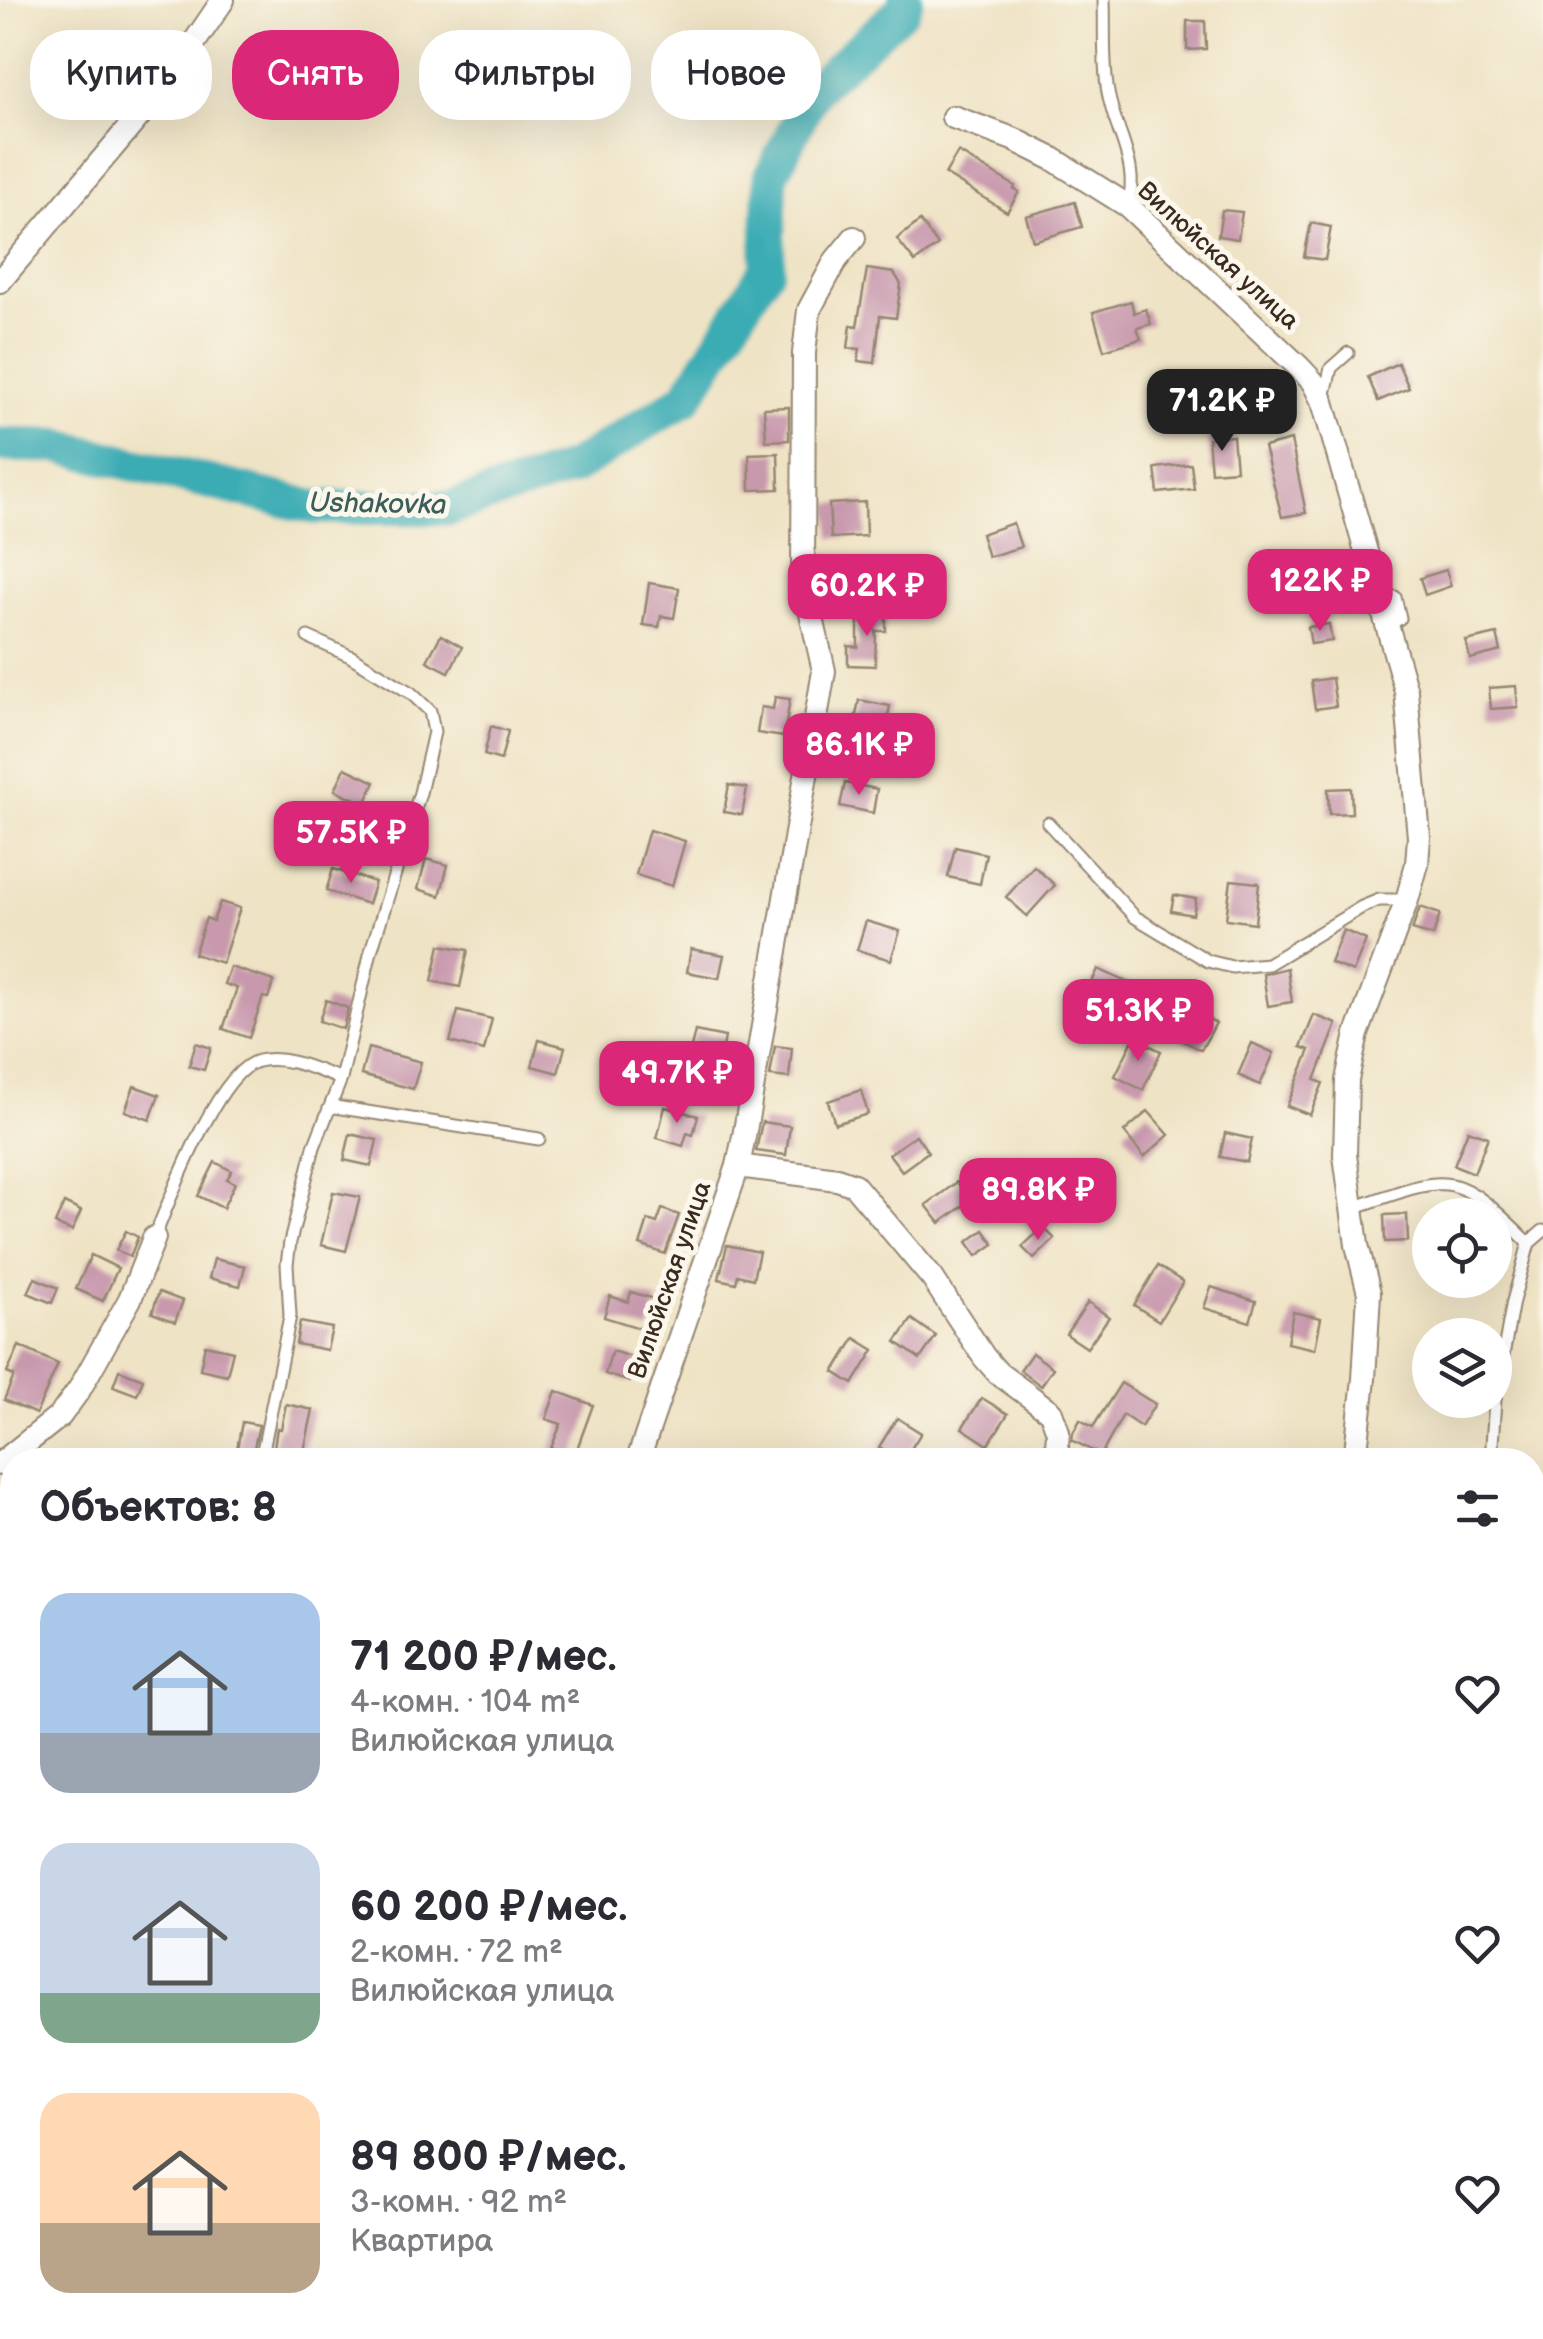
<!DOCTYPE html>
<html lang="ru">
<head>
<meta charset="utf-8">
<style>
	body { margin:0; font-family:"Balsamiq Sans",sans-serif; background:#f7f7f7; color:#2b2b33; height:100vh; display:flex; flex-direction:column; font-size:38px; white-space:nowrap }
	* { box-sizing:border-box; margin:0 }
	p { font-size:32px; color:#7c7c81 }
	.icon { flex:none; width:55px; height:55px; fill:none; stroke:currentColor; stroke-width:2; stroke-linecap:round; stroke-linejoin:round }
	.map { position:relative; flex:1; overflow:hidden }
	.sheet { position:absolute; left:0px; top:1448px; width:1545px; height:892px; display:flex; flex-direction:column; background:#fff; border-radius:40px 40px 0 0; box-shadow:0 10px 40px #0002 }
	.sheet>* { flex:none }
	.banner { position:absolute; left:30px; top:30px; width:1000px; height:90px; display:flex; gap:20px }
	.buttons { position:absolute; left:1412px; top:1198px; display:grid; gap:20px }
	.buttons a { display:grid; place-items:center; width:100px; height:100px; border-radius:50%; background:#fff; box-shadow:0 10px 40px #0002; font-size:50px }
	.price { position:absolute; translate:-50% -85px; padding:0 22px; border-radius:20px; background:#db2777; color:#fff; font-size:32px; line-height:65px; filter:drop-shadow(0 2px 5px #0008) }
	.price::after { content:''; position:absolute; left:50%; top:60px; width:30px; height:22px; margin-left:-15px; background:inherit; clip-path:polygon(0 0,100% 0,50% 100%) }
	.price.current { background:#222; color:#fff }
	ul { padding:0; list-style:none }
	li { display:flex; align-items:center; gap:30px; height:250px; padding:0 40px }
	li span { display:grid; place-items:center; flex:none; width:280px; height:200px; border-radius:30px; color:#555 }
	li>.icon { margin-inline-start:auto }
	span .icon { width:120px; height:120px; fill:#fffc; stroke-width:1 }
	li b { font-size:42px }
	h2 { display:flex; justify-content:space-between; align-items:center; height:120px; padding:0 40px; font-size:42px }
	.tag { padding:0 35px; border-radius:40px; background:#fff; box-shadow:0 10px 40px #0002; font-size:35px; line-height:90px }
	.tag.current { background:#db2777; color:#fff }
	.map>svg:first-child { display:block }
	.forest { fill:#82ac63; stroke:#5e6b40; stroke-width:2.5 }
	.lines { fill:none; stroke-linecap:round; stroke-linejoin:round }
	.river { stroke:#3bacb4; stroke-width:35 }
	.building { fill:#c899ad }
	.lane-casing { stroke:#958672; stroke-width:15 }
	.street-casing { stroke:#958672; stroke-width:26 }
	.lane { stroke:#fff; stroke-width:11 }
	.street { stroke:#fff; stroke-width:22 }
	.labels { text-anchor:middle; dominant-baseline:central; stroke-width:10; stroke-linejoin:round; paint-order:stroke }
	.street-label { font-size:25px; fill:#3b2a1e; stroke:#fbf7ec }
	.water-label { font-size:28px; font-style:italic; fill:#3b5e5a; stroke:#fbf7ec }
</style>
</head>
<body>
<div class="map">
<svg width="1543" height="2339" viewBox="0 0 1543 2339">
	<rect width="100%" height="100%" fill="#fbf7ec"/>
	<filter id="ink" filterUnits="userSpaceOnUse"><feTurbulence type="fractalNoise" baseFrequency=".01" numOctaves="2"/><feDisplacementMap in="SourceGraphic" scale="20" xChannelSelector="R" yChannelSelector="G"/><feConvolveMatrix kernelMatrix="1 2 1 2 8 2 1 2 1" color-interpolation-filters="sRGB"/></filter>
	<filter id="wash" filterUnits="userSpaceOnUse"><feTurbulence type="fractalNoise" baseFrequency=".0048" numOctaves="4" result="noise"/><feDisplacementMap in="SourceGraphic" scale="40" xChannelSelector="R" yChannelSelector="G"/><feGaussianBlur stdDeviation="2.25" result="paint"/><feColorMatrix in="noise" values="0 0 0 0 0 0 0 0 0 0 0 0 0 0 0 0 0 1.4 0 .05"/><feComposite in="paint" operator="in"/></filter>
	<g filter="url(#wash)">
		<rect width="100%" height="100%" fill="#efe3c5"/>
		<!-- forest -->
		<g class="forest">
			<polygon points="1543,1718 1543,1952 1533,1956 1532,1759"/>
			<polygon points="1543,2015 1543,2117 1533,2129 1533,2027"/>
			<polygon points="1051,2328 1193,2328 1191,2339 1045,2339"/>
			<polygon points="1353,2328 1429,2328 1430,2339 1356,2339"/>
		</g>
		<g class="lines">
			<!-- river -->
			<polyline class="river" points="0,445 57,446 313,507 450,508 573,468 686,398 767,268 771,176 814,89 902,10 906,0"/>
		</g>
		<g id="blocks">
			<!-- building -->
			<g class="building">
				<polygon points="1187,21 1205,21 1206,49 1187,50"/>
				<polygon points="958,152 1015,186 1014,189 1019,192 1007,212 945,174"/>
				<polygon points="1075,202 1082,227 1033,241 1026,216"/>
				<polygon points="1222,210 1242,212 1238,239 1218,236"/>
				<polygon points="920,221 938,245 915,262 897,239"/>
				<polygon points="1311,223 1331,227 1325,260 1304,257"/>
				<polygon points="867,269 894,273 901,284 896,318 880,316 875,363 858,361 860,349 848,348 851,325 857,326"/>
				<polygon points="1131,301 1134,313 1146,309 1151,324 1137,328 1141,339 1104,350 1093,312"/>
				<polygon points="1398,363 1409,388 1378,401 1368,377"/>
				<polygon points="789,407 789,440 766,441 764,408"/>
				<polygon points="1233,436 1236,470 1211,472 1208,438"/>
				<polygon points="1291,440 1306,513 1282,517 1264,447"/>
				<polygon points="778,453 779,489 750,490 749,454"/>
				<polygon points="1191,464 1194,489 1158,493 1155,468"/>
				<polygon points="865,502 866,536 831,538 829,504"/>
				<polygon points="1013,523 1021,547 988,557 981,534"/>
				<polygon points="1446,570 1451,586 1425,595 1420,578"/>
				<polygon points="649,583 679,588 674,618 661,616 659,627 643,625"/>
				<polygon points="858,613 886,613 886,631 876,631 875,666 848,665 848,646 858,647"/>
				<polygon points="1329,624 1332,641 1311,644 1308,627"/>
				<polygon points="1497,634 1501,651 1470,659 1466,641"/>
				<polygon points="441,635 462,647 449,672 427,661"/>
				<polygon points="1332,678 1336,706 1315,709 1311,681"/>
				<polygon points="1516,686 1518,707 1491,709 1489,688"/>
				<polygon points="775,697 790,699 784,737 757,733 761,707 773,709"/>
				<polygon points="859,700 890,706 884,736 853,730"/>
				<polygon points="491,726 508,731 501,760 484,755"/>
				<polygon points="345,768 375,782 365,804 335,790"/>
				<polygon points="845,783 877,789 873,813 840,806"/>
				<polygon points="729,785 747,788 742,815 724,812"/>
				<polygon points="1351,788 1352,813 1329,814 1328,789"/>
				<polygon points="649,830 685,841 672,886 636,875"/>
				<polygon points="955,847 986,854 980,884 948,877"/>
				<polygon points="426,859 448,865 440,896 418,889"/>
				<polygon points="1034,866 1055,885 1027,916 1006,897"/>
				<polygon points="333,869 375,882 368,904 326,891"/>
				<polygon points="1231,880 1259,883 1255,923 1226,919"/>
				<polygon points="1174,895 1196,899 1193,915 1171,911"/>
				<polygon points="220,902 240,908 222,963 194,954 206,918 213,921"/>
				<polygon points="1420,907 1440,914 1433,936 1412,930"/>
				<polygon points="866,921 900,931 891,960 857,950"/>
				<polygon points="1343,930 1366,940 1353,972 1330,963"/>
				<polygon points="440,945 468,950 460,987 432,981"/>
				<polygon points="691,949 724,955 719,978 687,972"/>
				<polygon points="230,967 274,981 268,998 263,997 249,1038 223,1029 237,988 224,984"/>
				<polygon points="1287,968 1292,1002 1268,1006 1263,974"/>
				<polygon points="1098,969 1129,983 1118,1007 1087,993"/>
				<polygon points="326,1000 348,1008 343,1029 319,1021"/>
				<polygon points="1186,1007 1216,1023 1201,1050 1172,1035"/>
				<polygon points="458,1011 492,1019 484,1051 450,1042"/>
				<polygon points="1314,1015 1337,1024 1315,1080 1323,1083 1310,1115 1287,1106 1310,1050 1301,1047"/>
				<polygon points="695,1031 725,1037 721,1058 690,1052"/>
				<polygon points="1134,1038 1161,1051 1143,1090 1115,1076"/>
				<polygon points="539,1040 565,1047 558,1073 532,1066"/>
				<polygon points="196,1043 211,1048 204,1070 189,1066"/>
				<polygon points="1252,1043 1274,1053 1260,1085 1238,1075"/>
				<polygon points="775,1046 792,1048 789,1078 770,1076"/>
				<polygon points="368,1048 421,1062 413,1089 361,1075"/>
				<polygon points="134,1086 159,1095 150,1120 125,1111"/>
				<polygon points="861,1090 868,1114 835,1124 828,1101"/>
				<polygon points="665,1107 698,1116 693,1135 687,1133 683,1146 657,1138"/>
				<polygon points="1148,1111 1169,1135 1144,1157 1124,1132"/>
				<polygon points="762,1122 790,1126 786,1155 756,1151"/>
				<polygon points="1468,1130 1488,1137 1474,1173 1454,1165"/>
				<polygon points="1225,1133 1252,1139 1247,1162 1220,1157"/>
				<polygon points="350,1134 377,1140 371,1166 344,1160"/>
				<polygon points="916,1135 928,1152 902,1171 889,1154"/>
				<polygon points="215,1162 232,1171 227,1179 235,1183 223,1208 198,1196"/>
				<polygon points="957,1182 971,1200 940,1223 926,1205"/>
				<polygon points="333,1192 360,1197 346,1251 321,1245"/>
				<polygon points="64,1203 81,1211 72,1231 55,1224"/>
				<polygon points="662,1209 679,1215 665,1254 640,1245 648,1220 657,1223"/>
				<polygon points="1407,1214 1408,1241 1385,1242 1384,1215"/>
				<polygon points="1043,1227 1055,1239 1034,1259 1022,1247"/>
				<polygon points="984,1230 994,1244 977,1256 967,1242"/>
				<polygon points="126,1231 138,1237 130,1257 116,1250"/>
				<polygon points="727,1245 759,1252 753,1279 738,1275 736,1283 719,1279"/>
				<polygon points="91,1255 118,1268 103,1301 76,1289"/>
				<polygon points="214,1259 245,1266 240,1286 209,1278"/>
				<polygon points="1158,1266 1183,1282 1159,1321 1134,1305"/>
				<polygon points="35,1278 58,1288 52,1303 28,1293"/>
				<polygon points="1211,1287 1256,1301 1250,1322 1204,1308"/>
				<polygon points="159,1292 183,1301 175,1322 152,1313"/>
				<polygon points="631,1292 658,1300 649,1331 604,1317 610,1296 628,1302"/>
				<polygon points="1088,1302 1109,1317 1087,1348 1066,1334"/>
				<polygon points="1293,1312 1321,1318 1315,1349 1287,1343"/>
				<polygon points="912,1319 936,1336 920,1359 896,1342"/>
				<polygon points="300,1322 332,1328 327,1350 296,1344"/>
				<polygon points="855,1338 874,1350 853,1384 834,1372"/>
				<polygon points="205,1345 233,1351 227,1375 200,1369"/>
				<polygon points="19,1346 58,1364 36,1414 4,1400 14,1376 7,1373"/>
				<polygon points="612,1351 638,1359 630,1382 605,1374"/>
				<polygon points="1032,1353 1053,1368 1041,1386 1020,1370"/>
				<polygon points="119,1370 143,1379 137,1395 113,1386"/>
				<polygon points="1121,1383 1155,1404 1141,1427 1123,1415 1101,1455 1072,1440 1073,1433 1080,1420 1093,1427"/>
				<polygon points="556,1391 593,1405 573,1460 546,1460 561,1424 546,1419"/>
				<polygon points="982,1398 1008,1414 988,1445 962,1428"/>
				<polygon points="286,1404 313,1410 302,1460 272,1460 277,1428 281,1429"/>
				<polygon points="897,1418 921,1433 904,1460 879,1447"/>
				<polygon points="242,1422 259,1425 253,1452 237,1449"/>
			</g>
		</g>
	</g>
	<g filter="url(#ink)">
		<use href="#blocks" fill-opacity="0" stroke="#958672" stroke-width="2.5"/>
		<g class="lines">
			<defs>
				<g id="lane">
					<path d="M1104 0C1105 28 1103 58 1107 86 1112 129 1141 162 1128 206"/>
					<polyline points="1324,398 1331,368 1348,353"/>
					<polyline points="1388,626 1400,618 1395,597"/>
					<polyline points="1048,823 1135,917 1208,961 1232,967 1268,964 1362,907 1379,900 1407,900"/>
					<polyline points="329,1109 335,1107 539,1139"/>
					<path d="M1353 1208C1451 1174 1452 1167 1529 1243"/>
					<path d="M154 1238C170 1200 217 1071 258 1061 287 1055 314 1069 341 1079"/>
					<polyline points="1495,1399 1513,1301 1529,1243 1543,1231"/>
					<polyline points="261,1460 290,1316 287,1264 290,1242 314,1147 341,1079 371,951 420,793 434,732 430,711 411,693 350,656 308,637"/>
					<polyline points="1491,1460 1495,1400"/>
					<polyline points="1532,1493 1543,1493"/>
					<polyline points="0,1746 12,1751"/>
					<polyline points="1329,2328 1331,2339"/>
				</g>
				<g id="street">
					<polyline points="953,117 1013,139 1053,159 1128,206 1300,368 1313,382 1323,402 1406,691 1419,837 1417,864 1407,900 1357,1034 1347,1080 1345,1155 1357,1245 1369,1293 1364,1379 1355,1460"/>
					<polyline points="0,281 166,84 223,0"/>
					<polyline points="738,1166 837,1179 854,1185 933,1279 984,1357 998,1373 1051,1412 1058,1432 1056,1460"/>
					<polyline points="638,1460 738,1166 745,1131 824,671 803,578 804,353 809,310 836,260 854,238"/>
					<polyline points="0,1464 60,1416 79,1390 130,1299 154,1238"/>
					<polyline points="0,1970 12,1977"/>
					<polyline points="483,2328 512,2339"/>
					<polyline points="74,2339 82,2328"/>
					<polyline points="385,2339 400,2328"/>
					<polyline points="539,2339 548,2328"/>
					<polyline points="800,2339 804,2328"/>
					<polyline points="973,2339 981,2328"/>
				</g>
			</defs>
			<!-- lane casing -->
			<use href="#lane" class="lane-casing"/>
			<!-- street casing -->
			<use href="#street" class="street-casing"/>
			<!-- lane -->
			<use href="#lane" class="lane"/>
			<!-- street -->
			<use href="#street" class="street"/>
		</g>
	</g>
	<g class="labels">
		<!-- street labels -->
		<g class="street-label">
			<text transform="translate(1218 256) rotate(42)">Вилюйская улица</text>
			<text transform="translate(670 1280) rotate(-71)">Вилюйская улица</text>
		</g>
		<!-- water labels -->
		<g class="water-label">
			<text transform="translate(378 504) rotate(1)">Ushakovka</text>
		</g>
	</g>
</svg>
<div class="buttons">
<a><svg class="icon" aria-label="locate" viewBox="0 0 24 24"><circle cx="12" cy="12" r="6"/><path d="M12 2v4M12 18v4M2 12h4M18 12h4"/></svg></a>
<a><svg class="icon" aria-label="layers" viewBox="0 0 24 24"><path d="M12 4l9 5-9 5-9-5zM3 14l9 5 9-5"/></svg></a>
</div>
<b class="price current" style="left:1222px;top:454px">71.2K ₽</b>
<b class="price" style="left:1320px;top:634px">122K ₽</b>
<b class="price" style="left:867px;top:639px">60.2K ₽</b>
<b class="price" style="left:859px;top:798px">86.1K ₽</b>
<b class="price" style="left:351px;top:886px">57.5K ₽</b>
<b class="price" style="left:1138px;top:1064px">51.3K ₽</b>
<b class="price" style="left:677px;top:1126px">49.7K ₽</b>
<b class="price" style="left:1038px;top:1243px">89.8K ₽</b>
<div class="banner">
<a class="tag">Купить</a>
<a class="tag current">Снять</a>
<a class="tag">Фильтры</a>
<a class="tag">Новое</a>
</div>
<section class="sheet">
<h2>Объектов: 8<svg class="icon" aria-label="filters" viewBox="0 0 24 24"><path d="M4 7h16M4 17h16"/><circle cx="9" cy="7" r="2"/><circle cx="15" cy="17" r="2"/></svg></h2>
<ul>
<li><span style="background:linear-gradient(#a9c7e8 70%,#9aa5b1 0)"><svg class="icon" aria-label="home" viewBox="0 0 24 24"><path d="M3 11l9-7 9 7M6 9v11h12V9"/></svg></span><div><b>71 200 ₽/мес.</b><p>4-комн. · 104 m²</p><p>Вилюйская улица</p></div><svg class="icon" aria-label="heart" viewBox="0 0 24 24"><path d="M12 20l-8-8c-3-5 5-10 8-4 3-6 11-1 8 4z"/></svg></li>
<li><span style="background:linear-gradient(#c9d6e8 75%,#7fa58c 0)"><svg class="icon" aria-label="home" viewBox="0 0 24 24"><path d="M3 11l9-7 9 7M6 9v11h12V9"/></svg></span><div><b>60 200 ₽/мес.</b><p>2-комн. · 72 m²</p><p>Вилюйская улица</p></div><svg class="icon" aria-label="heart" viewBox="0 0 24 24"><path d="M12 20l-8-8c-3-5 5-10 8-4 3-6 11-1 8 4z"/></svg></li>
<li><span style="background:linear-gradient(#ffd9b3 65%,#b9a48a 0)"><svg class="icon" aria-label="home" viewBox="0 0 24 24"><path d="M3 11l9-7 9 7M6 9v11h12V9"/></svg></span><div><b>89 800 ₽/мес.</b><p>3-комн. · 92 m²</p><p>Квартира</p></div><svg class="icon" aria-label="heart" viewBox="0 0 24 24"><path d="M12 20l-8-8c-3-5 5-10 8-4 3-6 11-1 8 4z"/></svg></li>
</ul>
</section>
</div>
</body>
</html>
